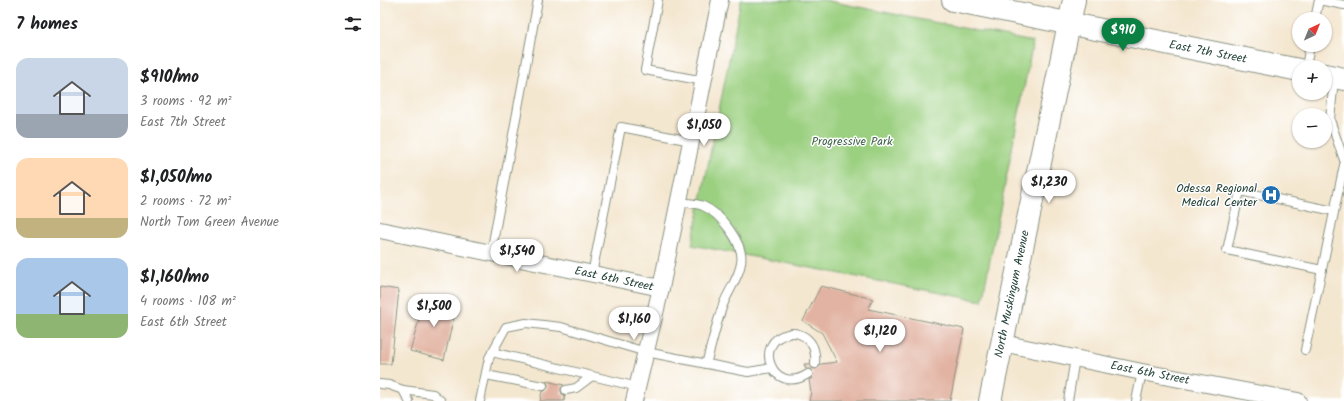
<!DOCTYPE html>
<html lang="en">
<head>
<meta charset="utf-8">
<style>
	body { margin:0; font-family:Kalam,sans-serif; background:#f6f6f6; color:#202124; height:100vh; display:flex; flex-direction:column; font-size:15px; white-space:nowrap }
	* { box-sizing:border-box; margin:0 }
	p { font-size:13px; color:#757577 }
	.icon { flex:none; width:22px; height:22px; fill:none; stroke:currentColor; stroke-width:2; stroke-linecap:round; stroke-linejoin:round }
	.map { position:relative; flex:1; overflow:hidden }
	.panel { display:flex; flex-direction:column; background:#fff; width:380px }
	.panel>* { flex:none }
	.needle { width:26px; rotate:43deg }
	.fabs { position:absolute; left:912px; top:12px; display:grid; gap:8px }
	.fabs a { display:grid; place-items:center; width:40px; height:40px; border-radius:50%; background:#fff; box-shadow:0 1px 3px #0004; font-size:20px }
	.price { position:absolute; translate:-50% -34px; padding:0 9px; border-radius:14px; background:#fff; color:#222; font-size:13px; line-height:26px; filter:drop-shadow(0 1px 2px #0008) }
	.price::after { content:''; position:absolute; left:50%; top:24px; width:12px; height:9px; margin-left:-6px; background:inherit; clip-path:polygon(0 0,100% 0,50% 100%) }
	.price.on { background:#0b8043; color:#fff }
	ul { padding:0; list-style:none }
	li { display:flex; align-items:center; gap:12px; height:100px; padding:0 16px }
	li span { display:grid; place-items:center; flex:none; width:112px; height:80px; border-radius:12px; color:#555 }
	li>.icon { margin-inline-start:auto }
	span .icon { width:48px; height:48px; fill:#fffc; stroke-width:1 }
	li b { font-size:17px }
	h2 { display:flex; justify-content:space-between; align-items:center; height:48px; padding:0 16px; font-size:17px }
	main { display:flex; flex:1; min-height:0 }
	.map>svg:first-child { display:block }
	.green { fill:#9cd081; stroke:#5e865a }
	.building { fill:#e2b3a2 }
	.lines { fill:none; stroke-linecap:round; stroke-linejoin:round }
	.lane-casing { stroke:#8a9282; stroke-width:10 }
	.street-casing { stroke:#8a9282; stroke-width:18 }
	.secondary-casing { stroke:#8a9282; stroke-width:24 }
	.lane { stroke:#fff; stroke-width:8 }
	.street { stroke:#fff; stroke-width:16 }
	.secondary { stroke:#fff; stroke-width:22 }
	.labels { text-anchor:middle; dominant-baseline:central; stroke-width:3; stroke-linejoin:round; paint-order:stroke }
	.street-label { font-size:12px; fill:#1f3d34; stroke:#fff }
	.park-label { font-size:12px; fill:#3e6247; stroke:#fff }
	.poi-label { font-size:12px; fill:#1f3d34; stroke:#fff; text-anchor:end }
</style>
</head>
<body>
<main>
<section class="panel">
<h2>7 homes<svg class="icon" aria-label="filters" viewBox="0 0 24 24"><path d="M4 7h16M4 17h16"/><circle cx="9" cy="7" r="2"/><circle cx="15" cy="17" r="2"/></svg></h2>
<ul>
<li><span style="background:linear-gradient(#c9d6e8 70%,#9aa5b1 0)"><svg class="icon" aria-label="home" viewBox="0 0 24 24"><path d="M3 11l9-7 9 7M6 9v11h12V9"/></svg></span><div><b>$910/mo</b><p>3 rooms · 92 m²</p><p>East 7th Street</p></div></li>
<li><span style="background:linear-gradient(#ffd9b3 75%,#c2b280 0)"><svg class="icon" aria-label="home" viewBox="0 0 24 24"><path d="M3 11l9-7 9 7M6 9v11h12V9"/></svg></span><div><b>$1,050/mo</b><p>2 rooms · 72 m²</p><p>North Tom Green Avenue</p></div></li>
<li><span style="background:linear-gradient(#a9c7e8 70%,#8fb573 0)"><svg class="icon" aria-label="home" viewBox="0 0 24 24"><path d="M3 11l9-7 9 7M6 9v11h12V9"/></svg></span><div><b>$1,160/mo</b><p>4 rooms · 108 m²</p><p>East 6th Street</p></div></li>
</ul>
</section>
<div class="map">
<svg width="964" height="401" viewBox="0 0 964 401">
	<rect width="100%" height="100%" fill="#fff"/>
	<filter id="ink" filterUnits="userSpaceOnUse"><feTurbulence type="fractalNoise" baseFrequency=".025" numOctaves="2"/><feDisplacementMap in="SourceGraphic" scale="8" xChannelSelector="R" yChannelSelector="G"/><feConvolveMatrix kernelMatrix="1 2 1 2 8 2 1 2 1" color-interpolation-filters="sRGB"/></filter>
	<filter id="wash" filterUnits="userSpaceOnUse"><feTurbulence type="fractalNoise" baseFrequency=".012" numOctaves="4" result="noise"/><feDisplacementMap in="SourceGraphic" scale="16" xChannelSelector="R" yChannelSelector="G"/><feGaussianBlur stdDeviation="0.9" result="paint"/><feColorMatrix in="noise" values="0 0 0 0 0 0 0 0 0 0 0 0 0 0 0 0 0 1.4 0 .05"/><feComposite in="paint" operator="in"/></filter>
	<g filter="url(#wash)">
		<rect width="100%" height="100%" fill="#f4e7d0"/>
		<!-- green -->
		<polygon class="green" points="361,0 444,0 653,42 602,301 312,245"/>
		<g id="blocks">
			<!-- building -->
			<g class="building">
				<polygon points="441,286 493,299 488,309 584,329 570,401 429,401 431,392 429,380 432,378 433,374 431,369 426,369 424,364 430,364 432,368 435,369 439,367 441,364 457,362 442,333 423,321"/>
				<polygon points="0,287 19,290 11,364 0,364"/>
				<polygon points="46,295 77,303 64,360 30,351"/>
				<polygon points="166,381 184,385 181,388 181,391 182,394 185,395 184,401 160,401 162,391 165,391 168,387 168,384"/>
			</g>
		</g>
	</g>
	<g filter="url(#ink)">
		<use href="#blocks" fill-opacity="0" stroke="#8a9282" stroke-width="1"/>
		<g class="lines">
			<defs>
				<g id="lane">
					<polyline points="278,0 265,70 324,81"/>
					<polyline points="935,19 939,0 964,5"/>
					<polyline points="926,67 930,45"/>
					<polyline points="954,78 950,120 964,160"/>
					<path d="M299 202C306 203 316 203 323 206 340 213 365 244 361 263 359 278 348 291 343 305 336 324 332 344 326 364"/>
					<polyline points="111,253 158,0"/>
					<polyline points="942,270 847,250 860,191 954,211"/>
					<polyline points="212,274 241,127 311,141"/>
					<polyline points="925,350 964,165"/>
					<polyline points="112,352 258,387"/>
					<path d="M428 374C392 397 372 341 408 334 413 332 420 334 425 337 435 344 436 354 435 364"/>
					<polyline points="106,375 163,386"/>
					<polyline points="0,384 9,385 23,390 29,401"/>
					<polyline points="23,390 53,394 61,401"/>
					<polyline points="186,390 196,388 212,376"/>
					<polyline points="100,401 109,358 126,327 146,323 181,327 266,352 368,372 392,368"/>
					<polyline points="688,401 695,358"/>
					<polyline points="756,401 762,372"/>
				</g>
				<g id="street">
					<polyline points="0,230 281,288"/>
					<polyline points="622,343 762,372 918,401"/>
					<polyline points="254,401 281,288 340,0"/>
				</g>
				<g id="secondary">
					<polyline points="573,0 919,70"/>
					<polyline points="945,75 964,79"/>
					<polyline points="610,401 694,0"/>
				</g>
			</defs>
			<!-- lane casing -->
			<use href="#lane" class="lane-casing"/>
			<!-- street casing -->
			<use href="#street" class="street-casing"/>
			<!-- secondary casing -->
			<use href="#secondary" class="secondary-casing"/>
			<!-- lane -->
			<use href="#lane" class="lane"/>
			<!-- street -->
			<use href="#street" class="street"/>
			<!-- secondary -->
			<use href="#secondary" class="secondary"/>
		</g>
	</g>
	<!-- icons -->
	<defs>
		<symbol id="hospital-disc" viewBox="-11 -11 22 22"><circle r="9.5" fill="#1f6fb2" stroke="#fff"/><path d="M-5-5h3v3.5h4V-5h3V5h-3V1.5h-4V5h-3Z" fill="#fff"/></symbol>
	</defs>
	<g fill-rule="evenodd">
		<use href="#hospital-disc" x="880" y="184" width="22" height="22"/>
	</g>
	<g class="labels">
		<!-- street labels -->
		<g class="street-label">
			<text transform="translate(828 52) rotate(11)">East 7th Street</text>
			<text transform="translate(234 279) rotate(12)">East 6th Street</text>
			<text transform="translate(632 294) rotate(-78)">North Muskingum Avenue</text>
			<text transform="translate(770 373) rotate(11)">East 6th Street</text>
		</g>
		<!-- park labels -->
		<g class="park-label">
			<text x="472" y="141">Progressive Park</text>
		</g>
		<!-- poi labels -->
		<g class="poi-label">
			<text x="877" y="188">Odessa Regional<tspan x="877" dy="14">Medical Center</tspan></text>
		</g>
	</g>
</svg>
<div class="fabs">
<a><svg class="needle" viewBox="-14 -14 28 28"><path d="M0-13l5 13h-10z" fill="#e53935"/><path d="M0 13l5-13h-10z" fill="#757577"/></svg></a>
<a>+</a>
<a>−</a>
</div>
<b class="price on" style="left:743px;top:52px">$910</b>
<b class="price" style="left:324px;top:147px">$1,050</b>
<b class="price" style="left:669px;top:204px">$1,230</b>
<b class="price" style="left:137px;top:273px">$1,540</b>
<b class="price" style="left:54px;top:328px">$1,500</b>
<b class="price" style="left:254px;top:341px">$1,160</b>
<b class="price" style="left:500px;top:353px">$1,120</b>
</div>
</main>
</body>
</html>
